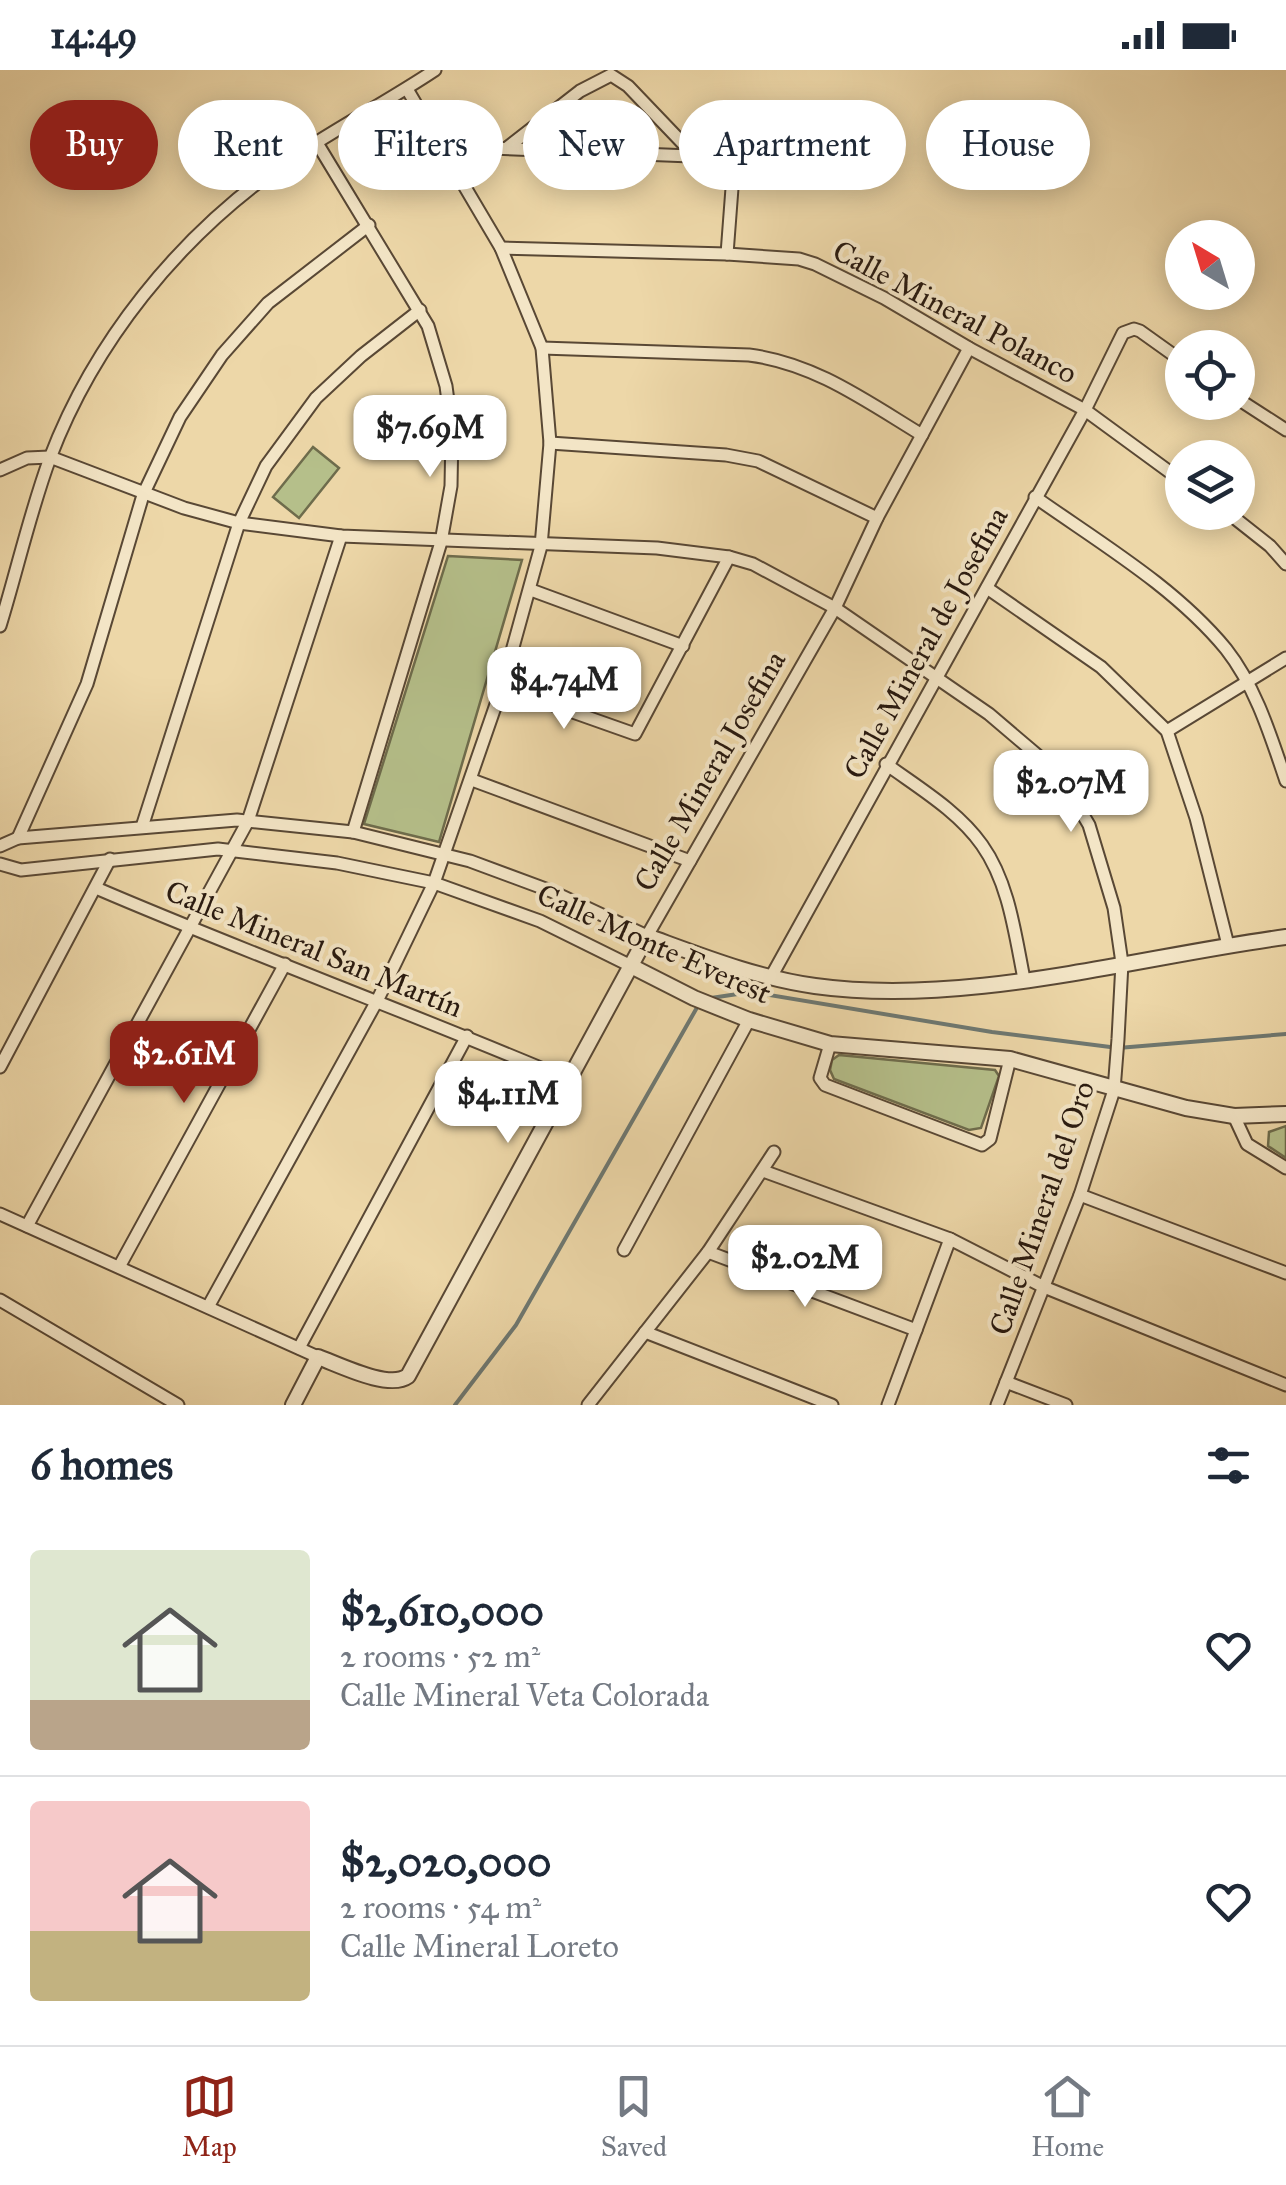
<!DOCTYPE html>
<html lang="en">
<head>
<meta charset="utf-8">
<style>
	body { margin:0; font-family:"IM FELL Great Primer",serif; background:#f2f2f3; color:#1f2937; height:100vh; display:flex; flex-direction:column; font-size:38px; white-space:nowrap }
	* { box-sizing:border-box; margin:0 }
	p { font-size:32px; color:#747a83 }
	.icon { flex:none; width:55px; height:55px; fill:none; stroke:currentColor; stroke-width:2; stroke-linecap:round; stroke-linejoin:round }
	.map { position:relative; height:1335px; overflow:hidden }
	.sheet { display:flex; flex-direction:column; background:#fff; flex:1 }
	.sheet>* { flex:none }
	.guide { position:absolute; left:30px; top:30px; width:1228px; height:90px; display:flex; gap:20px }
	.needle { width:65px; rotate:322deg }
	.buttons { position:absolute; left:1165px; top:150px; display:grid; gap:20px }
	.buttons a { display:grid; place-items:center; width:90px; height:90px; border-radius:50%; background:#fff; box-shadow:0 5px 25px #0003; font-size:50px }
	.price { position:absolute; translate:-50% -85px; padding:0 22px; border-radius:20px; background:#fff; color:#222; font-size:32px; line-height:65px; filter:drop-shadow(0 2px 5px #0008) }
	.price::after { content:''; position:absolute; left:50%; top:60px; width:30px; height:22px; margin-left:-15px; background:inherit; clip-path:polygon(0 0,100% 0,50% 100%) }
	.price.selected { background:#8f2418; color:#fff }
	ul { padding:0; list-style:none }
	li { display:flex; align-items:center; gap:30px; height:250px; padding:0 30px }
	li+li { border-top:2px solid #e0e1e3 }
	li span { display:grid; place-items:center; flex:none; width:280px; height:200px; border-radius:10px; color:#555 }
	li>.icon { margin-inline-start:auto }
	span .icon { width:120px; height:120px; fill:#fffc; stroke-width:1 }
	li b { font-size:42px }
	h2 { display:flex; justify-content:space-between; align-items:center; height:120px; padding:0 30px; font-size:42px }
	.tag { padding:0 35px; border-radius:45px; background:#fff; box-shadow:0 5px 25px #0003; font-size:35px; line-height:90px }
	.tag.selected { background:#8f2418; color:#fff }
	.status { display:flex; justify-content:space-between; align-items:center; height:70px; padding:0 50px; background:#fff; direction:ltr }
	.status svg { height:28px; fill:currentColor }
	.dock { display:flex; justify-content:space-around; align-items:center; height:140px; border-top:2px solid #e0e1e3; background:#fff; font-size:28px; color:#747a83 }
	.dock a { display:grid; justify-items:center; gap:5px }
	.dock .selected { color:#8f2418 }
	.map>svg:first-child { display:block }
	.green { fill:#b5bf8a; stroke:#6e6c4c; stroke-width:2.5 }
	.lines { fill:none; stroke-linecap:round; stroke-linejoin:round }
	.stream { stroke:#6e7871; stroke-width:4 }
	.minor-casing { stroke:#594835; stroke-width:15 }
	.tertiary-casing { stroke:#594835; stroke-width:18 }
	.minor { stroke:#f3e5c6; stroke-width:11 }
	.tertiary { stroke:#f3e5c6; stroke-width:14 }
	.labels { text-anchor:middle; dominant-baseline:central; stroke-width:8; stroke-linejoin:round; paint-order:stroke }
	.street-label { font-size:30px; fill:#28190f; stroke:#f3e5c6 }
</style>
</head>
<body>
<div class="status"><b>14:49</b><svg viewBox="0 0 49 12"><path d="M0 12V9h3v3zM5 12V6h3v6zM10 12V3h3v9zM15 12V0h3v12zM26 1h20v11H26zM47 4h2v5h-2z"/></svg></div>
<div class="map">
<svg width="1286" height="1335" viewBox="0 0 1286 1335">
	<rect width="100%" height="100%" fill="#edd7a8"/>
	<filter id="stains"><feTurbulence type="fractalNoise" baseFrequency=".002" numOctaves="4"/><feColorMatrix values="0 0 0 0 .2 0 0 0 0 .09 0 0 0 0 .02 0 0 0 .5 -.17"/></filter>
	<radialGradient id="worn" r=".72"><stop offset=".6" stop-color="#630" stop-opacity="0"/><stop offset="1" stop-color="#630" stop-opacity=".3"/></radialGradient>
	<!-- green -->
	<g class="green">
		<polygon points="313,377 339,398 299,448 273,427"/>
		<polygon points="448,486 522,490 439,772 364,754"/>
		<polygon points="839,985 995,1000 999,1006 981,1058 969,1060 834,1009 830,1000 832,990"/>
		<polygon points="1286,1056 1286,1088 1268,1076 1269,1062"/>
	</g>
	<g class="lines">
		<!-- stream -->
		<g class="stream">
			<polyline points="711,928 751,922 992,962 1118,978 1286,964"/>
			<polyline points="455,1335 516,1255 699,934"/>
		</g>
		<defs>
			<g id="minor">
				<polyline points="317,73 428,256 446,316 452,361 451,416 441,472 353,762"/>
				<polyline points="440,76 716,87 733,105 727,184"/>
				<polyline points="508,77 580,21 611,5 628,16 693,84"/>
				<polyline points="501,178 727,184 799,189 815,194 884,228 969,278 1085,340 1182,411"/>
				<path d="M542 278 749 285C814 293 866 331 922 365"/>
				<polyline points="1238,329 1286,360"/>
				<polyline points="550,373 726,385 758,391 877,448"/>
				<polyline points="0,400 27,388 50,387 184,438 239,453 341,466 657,478 729,487 753,494 835,538 989,644 1043,690 1076,733 1089,755 1114,838 1122,893 1118,969 1114,1020 1080,1125 997,1335"/>
				<path d="M1035 427C1100 473 1175 517 1226 579 1256 617 1271 667 1286 711"/>
				<polyline points="1227,442 1270,476 1286,494"/>
				<polyline points="987,518 1101,597 1167,661 1196,748 1228,875"/>
				<polyline points="531,520 683,576"/>
				<path d="M0 556C17 501 30 442 50 388 94 272 178 168 279 97 329 62 384 34 435 0"/>
				<polyline points="502,617 635,664 729,487"/>
				<polyline points="1167,661 1286,588"/>
				<path d="M886 694C919 718 958 741 982 775 1009 813 1015 864 1024 909"/>
				<polyline points="472,710 690,791"/>
				<polyline points="142,757 239,453 266,396 316,328 361,286 420,240"/>
				<polyline points="18,768 87,614 143,425 180,347 222,285 268,233 369,155"/>
				<polyline points="0,776 18,768 237,750 353,762 470,791 551,821 647,866 835,538 877,448 969,278"/>
				<polyline points="0,794 21,800 218,779 337,793 434,813 540,851 631,896"/>
				<path d="M96 818C252 885 412 943 569 1010"/>
				<polyline points="771,907 1085,340 1123,263 1134,259 1140,261 1182,291"/>
				<polyline points="830,974 820,1008 825,1015 982,1075 990,1069 1010,989"/>
				<polyline points="0,997 110,789"/>
				<polyline points="1234,1046 1247,1074 1286,1098"/>
				<polyline points="763,1101 950,1169 1044,1217 1286,1315"/>
				<polyline points="1080,1125 1286,1203"/>
				<polyline points="0,1144 318,1287"/>
				<polyline points="27,1156 248,751 341,466"/>
				<polyline points="624,1180 749,950"/>
				<polyline points="708,1182 916,1260"/>
				<polyline points="119,1197 285,894"/>
				<polyline points="0,1230 178,1335"/>
				<polyline points="208,1237 378,929 434,813 502,617 541,476 550,373 542,278 501,178 407,19"/>
				<polyline points="645,1262 832,1335"/>
				<polyline points="299,1278 467,966"/>
				<polyline points="1006,1312 1066,1335"/>
				<polyline points="588,1335 708,1182 774,1082"/>
				<polyline points="888,1335 950,1169"/>
			</g>
			<g id="tertiary">
				<polyline points="631,896 694,928 749,950 830,974 1010,989 1186,1038 1234,1046 1286,1044"/>
				<path d="M293 1335 318 1287C340 1295 389 1320 408 1306L647 866C702 886 757 908 815 916 966 937 1136 887 1286 867"/>
			</g>
		</defs>
		<!-- minor casing -->
		<use href="#minor" class="minor-casing"/>
		<!-- tertiary casing -->
		<use href="#tertiary" class="tertiary-casing"/>
		<!-- minor -->
		<use href="#minor" class="minor"/>
		<!-- tertiary -->
		<use href="#tertiary" class="tertiary"/>
	</g>
	<g class="labels">
		<!-- street labels -->
		<g class="street-label">
			<text transform="translate(955 242) rotate(28)">Calle Mineral Polanco</text>
			<text transform="translate(926 573) rotate(-61)">Calle Mineral de Josefina</text>
			<text transform="translate(710 701) rotate(-60)">Calle Mineral Josefina</text>
			<text transform="translate(654 874) rotate(24)">Calle Monte Everest</text>
			<text transform="translate(314 879) rotate(22)">Calle Mineral San Martín</text>
			<text transform="translate(1042 1138) rotate(-71)">Calle Mineral del Oro</text>
		</g>
	</g>
	<rect width="100%" height="100%" filter="url(#stains)"/>
	<rect width="100%" height="100%" fill="url(#worn)"/>
</svg>
<div class="buttons">
<a><svg class="needle" viewBox="-14 -14 28 28"><path d="M0-13l5 13h-10z" fill="#e53935"/><path d="M0 13l5-13h-10z" fill="#747a83"/></svg></a>
<a><svg class="icon" aria-label="locate" viewBox="0 0 24 24"><circle cx="12" cy="12" r="6"/><path d="M12 2v4M12 18v4M2 12h4M18 12h4"/></svg></a>
<a><svg class="icon" aria-label="layers" viewBox="0 0 24 24"><path d="M12 4l9 5-9 5-9-5zM3 14l9 5 9-5"/></svg></a>
</div>
<b class="price" style="left:430px;top:410px">$7.69M</b>
<b class="price" style="left:564px;top:662px">$4.74M</b>
<b class="price" style="left:1071px;top:765px">$2.07M</b>
<b class="price selected" style="left:184px;top:1036px">$2.61M</b>
<b class="price" style="left:508px;top:1076px">$4.11M</b>
<b class="price" style="left:805px;top:1240px">$2.02M</b>
<div class="guide">
<a class="tag selected">Buy</a>
<a class="tag">Rent</a>
<a class="tag">Filters</a>
<a class="tag">New</a>
<a class="tag">Apartment</a>
<a class="tag">House</a>
</div>
</div>
<section class="sheet">
<h2>6 homes<svg class="icon" aria-label="filters" viewBox="0 0 24 24"><path d="M4 7h16M4 17h16"/><circle cx="9" cy="7" r="2"/><circle cx="15" cy="17" r="2"/></svg></h2>
<ul>
<li><span style="background:linear-gradient(#dfe7d0 75%,#b9a48a 0)"><svg class="icon" aria-label="home" viewBox="0 0 24 24"><path d="M3 11l9-7 9 7M6 9v11h12V9"/></svg></span><div><b>$2,610,000</b><p>2 rooms · 52 m²</p><p>Calle Mineral Veta Colorada</p></div><svg class="icon" aria-label="heart" viewBox="0 0 24 24"><path d="M12 20l-8-8c-3-5 5-10 8-4 3-6 11-1 8 4z"/></svg></li>
<li><span style="background:linear-gradient(#f6c9c9 65%,#c2b280 0)"><svg class="icon" aria-label="home" viewBox="0 0 24 24"><path d="M3 11l9-7 9 7M6 9v11h12V9"/></svg></span><div><b>$2,020,000</b><p>2 rooms · 54 m²</p><p>Calle Mineral Loreto</p></div><svg class="icon" aria-label="heart" viewBox="0 0 24 24"><path d="M12 20l-8-8c-3-5 5-10 8-4 3-6 11-1 8 4z"/></svg></li>
</ul>
</section>
<nav class="dock">
<a class="selected"><svg class="icon" aria-label="map" viewBox="0 0 24 24"><path d="M3 6l6-2 6 2 6-2v14l-6 2-6-2-6 2zM9 4v14M15 6v14"/></svg>Map</a>
<a><svg class="icon" aria-label="saved" viewBox="0 0 24 24"><path d="M7 4h10v16l-5-4-5 4z"/></svg>Saved</a>
<a><svg class="icon" aria-label="home" viewBox="0 0 24 24"><path d="M3 11l9-7 9 7M6 9v11h12V9"/></svg>Home</a>
</nav>
</body>
</html>
